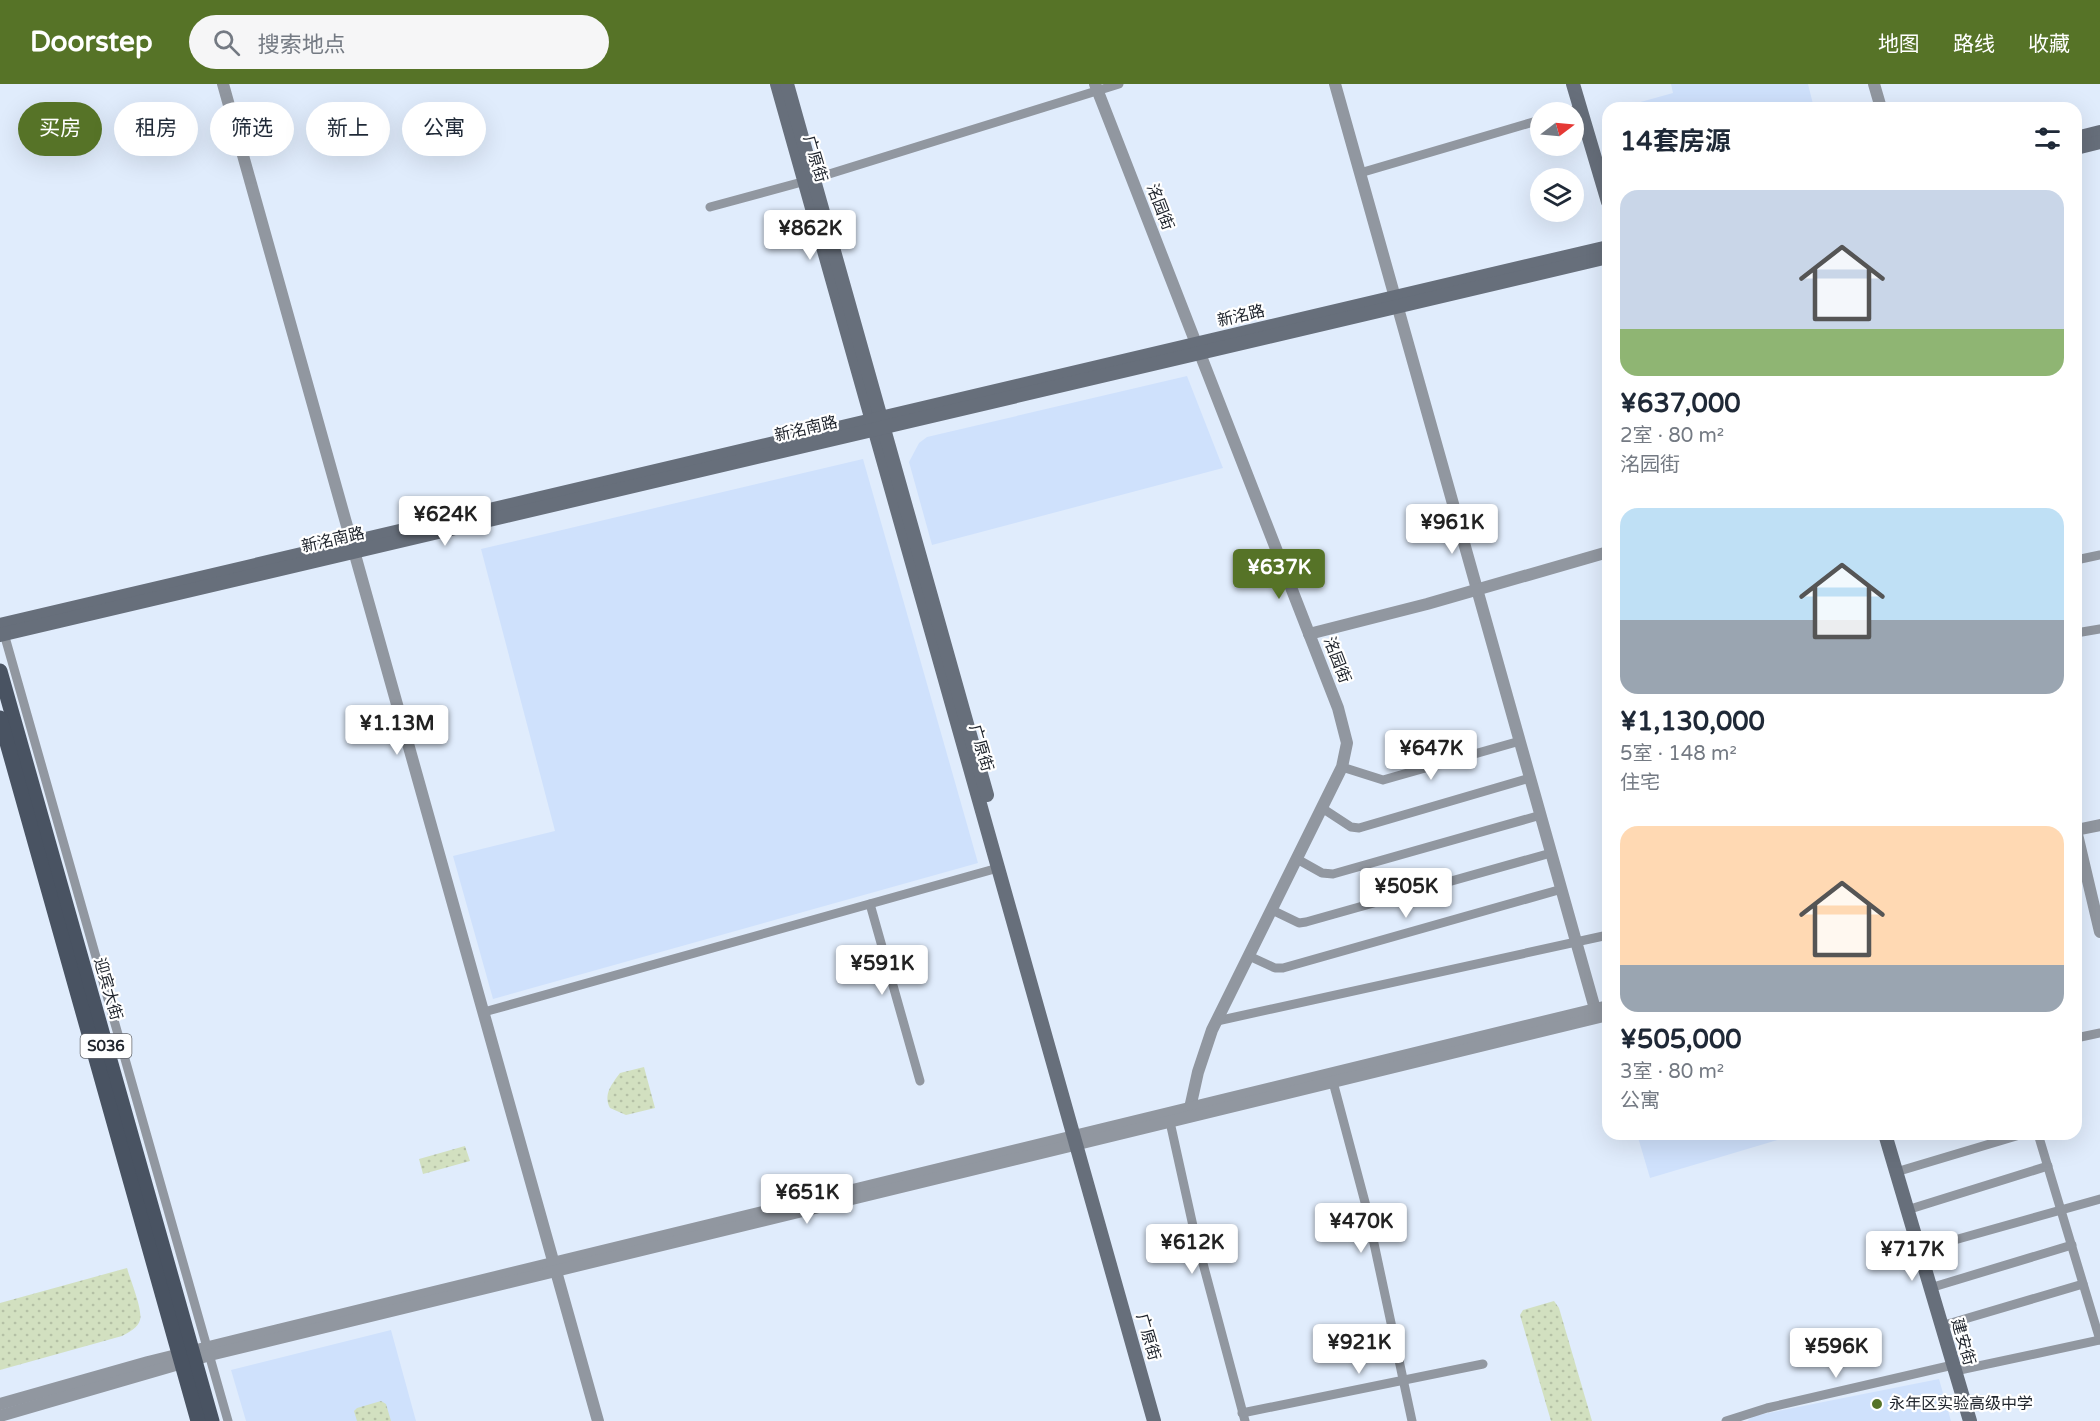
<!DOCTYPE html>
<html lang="zh">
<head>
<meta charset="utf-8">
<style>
	body { margin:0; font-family:"Varela Round","Noto Sans SC",sans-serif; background:#f6f6f7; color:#1f2937; height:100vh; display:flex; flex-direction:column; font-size:22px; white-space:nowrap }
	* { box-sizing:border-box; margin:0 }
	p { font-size:20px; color:#747a83 }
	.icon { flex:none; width:33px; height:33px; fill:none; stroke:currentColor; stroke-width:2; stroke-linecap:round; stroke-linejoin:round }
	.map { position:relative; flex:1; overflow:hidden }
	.sheet { position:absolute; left:1602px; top:18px; width:480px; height:1038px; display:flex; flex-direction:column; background:#fff; border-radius:18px; box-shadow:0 6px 24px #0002 }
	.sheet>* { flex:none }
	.guide { position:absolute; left:18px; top:18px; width:570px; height:54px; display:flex; gap:12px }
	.needle { width:39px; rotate:74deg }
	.fabs { position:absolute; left:1530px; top:18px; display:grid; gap:12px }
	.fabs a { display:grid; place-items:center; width:54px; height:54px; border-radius:50%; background:#fff; box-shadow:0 6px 24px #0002; font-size:30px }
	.price { position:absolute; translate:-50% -51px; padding:0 14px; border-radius:6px; background:#fff; color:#222; font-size:20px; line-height:39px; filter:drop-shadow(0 2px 3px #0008) }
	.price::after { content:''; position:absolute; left:50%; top:36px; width:18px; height:14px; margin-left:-9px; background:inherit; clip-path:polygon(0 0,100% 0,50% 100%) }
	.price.on { background:#567327; color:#fff }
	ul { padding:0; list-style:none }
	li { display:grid; align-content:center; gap:12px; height:318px; padding:0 18px }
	li span { display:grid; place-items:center; height:186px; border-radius:18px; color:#555 }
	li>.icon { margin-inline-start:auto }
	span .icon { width:108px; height:108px; fill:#fffc; stroke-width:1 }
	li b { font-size:26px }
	h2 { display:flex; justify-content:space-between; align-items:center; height:72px; padding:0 18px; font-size:26px }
	.pill { padding:0 21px; border-radius:27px; background:#fff; box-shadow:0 6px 24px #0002; font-size:21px; line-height:54px }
	.pill.on { background:#567327; color:#fff }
	header { display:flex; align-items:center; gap:36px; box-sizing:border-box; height:84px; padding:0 30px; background:#567327; color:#fff }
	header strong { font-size:28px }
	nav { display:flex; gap:33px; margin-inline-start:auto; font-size:21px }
	.search { width:420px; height:54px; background:#f6f6f7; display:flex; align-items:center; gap:15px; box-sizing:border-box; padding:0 21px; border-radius:33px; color:#747a83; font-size:22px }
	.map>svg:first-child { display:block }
	.built { fill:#cfe1fc }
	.grass { fill:url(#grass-dots) }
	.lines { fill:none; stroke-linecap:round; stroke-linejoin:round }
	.minor { stroke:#9197a0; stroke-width:9 }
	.tertiary { stroke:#9197a0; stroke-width:12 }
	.secondary { stroke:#676f7b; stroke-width:14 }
	.primary { stroke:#495362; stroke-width:15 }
	.poi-dot { fill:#567327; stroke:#fff; stroke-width:2 }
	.labels { text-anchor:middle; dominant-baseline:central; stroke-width:4.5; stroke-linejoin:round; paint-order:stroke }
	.shield { fill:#fff; stroke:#64676d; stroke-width:1.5 }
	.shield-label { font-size:15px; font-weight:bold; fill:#21262e }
	.street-label { font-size:16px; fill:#21262e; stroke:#fff }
	.poi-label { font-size:16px; fill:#21262e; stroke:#fff; text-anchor:start }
</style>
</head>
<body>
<header>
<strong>Doorstep</strong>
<div class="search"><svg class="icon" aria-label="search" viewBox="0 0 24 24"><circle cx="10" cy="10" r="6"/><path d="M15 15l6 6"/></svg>搜索地点</div>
<nav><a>地图</a><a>路线</a><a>收藏</a></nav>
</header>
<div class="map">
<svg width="2100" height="1337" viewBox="0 0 2100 1337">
	<defs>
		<pattern id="grass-dots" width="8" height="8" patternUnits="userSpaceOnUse" patternTransform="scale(1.5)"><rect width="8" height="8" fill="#d2e0c0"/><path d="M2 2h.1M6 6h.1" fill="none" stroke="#b4c0a5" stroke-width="1.8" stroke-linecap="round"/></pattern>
	</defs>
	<rect width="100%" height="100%" fill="#e0ecfc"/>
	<!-- built -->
	<g class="built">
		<polygon points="1671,0 1808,0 1814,24 1619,24 1673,9"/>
		<polygon points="1187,292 1223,384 932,461 909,378 919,359 927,353"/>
		<polygon points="863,375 978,779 493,915 453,772 555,747 481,465"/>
		<polygon points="1637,1050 1798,1050 1650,1094"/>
		<polygon points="391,1246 416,1337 246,1337 231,1286"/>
		<polygon points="1939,1295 1951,1337 1747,1337 1753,1332"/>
	</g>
	<!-- grass -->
	<g class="grass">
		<path d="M644 983 655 1024 626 1031 610 1024C603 1010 612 1000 620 989Z"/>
		<polygon points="465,1062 470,1077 423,1090 419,1075"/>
		<path d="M127 1184C130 1195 143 1226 140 1236 138 1244 129 1248 122 1252L0 1286V1219Z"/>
		<polygon points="1554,1217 1559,1224 1592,1337 1551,1337 1520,1231 1523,1226"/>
		<polygon points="381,1317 386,1320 391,1337 357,1337 354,1327 357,1324"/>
	</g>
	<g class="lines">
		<!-- minor -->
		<g class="minor">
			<polyline points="1567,28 1580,25"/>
			<polyline points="1360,89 1540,36"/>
			<polyline points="710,123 813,95 1119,0"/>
			<polyline points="2076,476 2100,471"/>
			<polyline points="3,546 228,1337"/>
			<polyline points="2076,549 2100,545"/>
			<polyline points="1342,683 1383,696 1520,657"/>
			<polyline points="1322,724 1351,743 1359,744 1530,694"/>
			<polyline points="1297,775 1322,789 1333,790 1541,731"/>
			<polyline points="870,820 920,997"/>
			<polyline points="1272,826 1299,839 1306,838 1551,769"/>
			<polyline points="1249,872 1275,884 1283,884 1562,805"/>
			<polyline points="484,928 998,784"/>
			<polyline points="1217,937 1608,851"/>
			<polyline points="2076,954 2100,949"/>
			<polyline points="1333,998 1366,1122 1412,1337"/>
			<polyline points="1170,1038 1193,1142 1245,1337"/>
			<polyline points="2038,1050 2100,1256"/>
			<polyline points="1896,1088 2023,1050"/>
			<polyline points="1907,1126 2048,1082"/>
			<polyline points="1919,1166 2100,1115"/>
			<polyline points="1930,1204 2072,1161"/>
			<polyline points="1941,1242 2083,1200"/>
			<polyline points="1955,1287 2100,1256"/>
			<polyline points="1242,1329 1483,1280"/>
			<polyline points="1726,1337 1767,1324 1953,1281"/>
		</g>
		<!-- tertiary -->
		<g class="tertiary">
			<polyline points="223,0 598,1337"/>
			<polyline points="1095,0 1338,624 1347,659 1342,683 1212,946 1198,988 1190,1024"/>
			<polyline points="1335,0 1597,932"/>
			<polyline points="1874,0 1881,24"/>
			<polyline points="1309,550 1427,520 1608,468"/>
			<polyline points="2076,746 2100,848"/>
			<polyline points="2076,746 2100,741"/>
			<polyline points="0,1320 148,1278 278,1246 1608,922"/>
			<polyline points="0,1332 210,1271 1608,931"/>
		</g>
		<!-- secondary -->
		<g class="secondary">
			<polyline points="777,0 1154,1337"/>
			<polyline points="787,0 987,711"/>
			<polyline points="1573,0 1608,118"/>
			<polyline points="2076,54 2100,48"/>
			<polyline points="2076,64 2100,58"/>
			<polyline points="0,541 1608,163"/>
			<polyline points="0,551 1608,173"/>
			<polyline points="1885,1050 1970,1337"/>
		</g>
		<!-- primary -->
		<g class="primary">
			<polyline points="0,587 212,1337"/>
			<polyline points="0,634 198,1337"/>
		</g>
	</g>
	<!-- markers -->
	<circle class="poi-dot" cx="1877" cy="1320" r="6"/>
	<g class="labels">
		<!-- shield labels -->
		<rect class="shield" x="80.5" y="950" width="51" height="24" rx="4.5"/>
		<g class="shield-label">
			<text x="106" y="962">S036</text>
		</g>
		<!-- street labels -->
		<g class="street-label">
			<text transform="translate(815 75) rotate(74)">广原街</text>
			<text transform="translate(1160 123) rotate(69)">洺园街</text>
			<text transform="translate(1241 232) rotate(-13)">新洺路</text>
			<text transform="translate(806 345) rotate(-13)">新洺南路</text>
			<text transform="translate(333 456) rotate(-13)">新洺南路</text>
			<text transform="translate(1337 576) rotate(69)">洺园街</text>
			<text transform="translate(981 664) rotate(74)">广原街</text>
			<text transform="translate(108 905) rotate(74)">迎宾大街</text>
			<text transform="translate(1148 1253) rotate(74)">广原街</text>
			<text transform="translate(1963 1258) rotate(74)">建安街</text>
		</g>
		<!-- poi labels -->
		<g class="poi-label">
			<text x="1889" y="1320">永年区实验高级中学</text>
		</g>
	</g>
</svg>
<div class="fabs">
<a><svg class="needle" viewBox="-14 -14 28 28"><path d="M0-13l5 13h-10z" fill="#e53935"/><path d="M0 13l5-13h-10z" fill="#747a83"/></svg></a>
<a><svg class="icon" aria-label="layers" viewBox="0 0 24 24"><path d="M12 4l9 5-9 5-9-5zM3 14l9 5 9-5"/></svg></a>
</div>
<b class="price" style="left:810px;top:177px">¥862K</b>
<b class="price" style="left:445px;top:463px">¥624K</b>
<b class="price" style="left:1452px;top:471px">¥961K</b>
<b class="price on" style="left:1279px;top:516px">¥637K</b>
<b class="price" style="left:397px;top:672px">¥1.13M</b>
<b class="price" style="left:1431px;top:697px">¥647K</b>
<b class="price" style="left:1406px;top:835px">¥505K</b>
<b class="price" style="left:882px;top:912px">¥591K</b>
<b class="price" style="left:807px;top:1141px">¥651K</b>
<b class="price" style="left:1361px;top:1170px">¥470K</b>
<b class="price" style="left:1192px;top:1191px">¥612K</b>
<b class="price" style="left:1912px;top:1198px">¥717K</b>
<b class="price" style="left:1359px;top:1291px">¥921K</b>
<b class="price" style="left:1836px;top:1295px">¥596K</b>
<div class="guide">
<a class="pill on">买房</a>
<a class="pill">租房</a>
<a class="pill">筛选</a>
<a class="pill">新上</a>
<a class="pill">公寓</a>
</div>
<section class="sheet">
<h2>14套房源<svg class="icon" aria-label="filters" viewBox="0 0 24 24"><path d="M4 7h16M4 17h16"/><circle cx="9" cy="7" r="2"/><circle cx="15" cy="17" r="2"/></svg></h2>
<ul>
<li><span style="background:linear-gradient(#c9d6e8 75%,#8fb573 0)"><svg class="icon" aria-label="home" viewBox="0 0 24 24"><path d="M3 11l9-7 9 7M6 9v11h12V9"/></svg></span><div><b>¥637,000</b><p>2室 · 80 m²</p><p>洺园街</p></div></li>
<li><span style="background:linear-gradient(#bfe0f5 60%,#9aa5b1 0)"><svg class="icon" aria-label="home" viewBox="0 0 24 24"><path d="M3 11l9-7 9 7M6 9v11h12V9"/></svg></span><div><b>¥1,130,000</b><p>5室 · 148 m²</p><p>住宅</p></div></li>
<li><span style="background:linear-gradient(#ffd9b3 75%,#9aa5b1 0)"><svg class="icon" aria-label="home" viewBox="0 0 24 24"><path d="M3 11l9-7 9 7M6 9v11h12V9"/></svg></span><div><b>¥505,000</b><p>3室 · 80 m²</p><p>公寓</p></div></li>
</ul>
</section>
</div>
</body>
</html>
